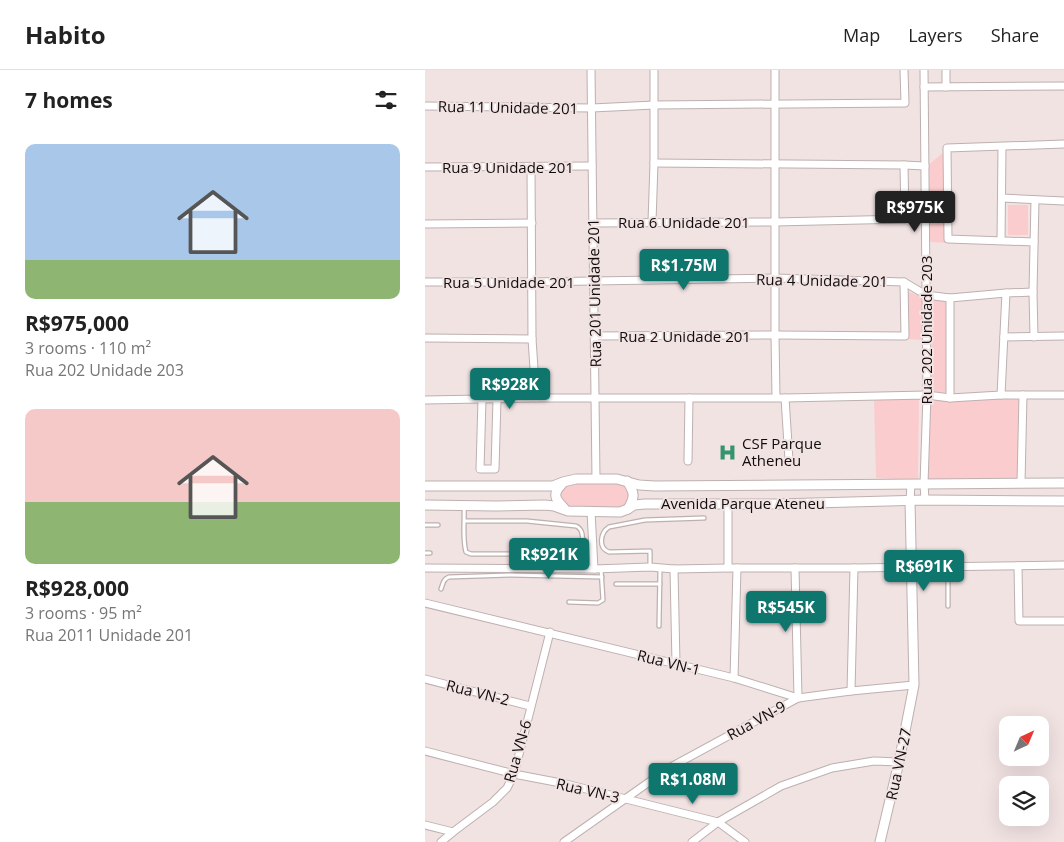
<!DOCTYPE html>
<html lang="en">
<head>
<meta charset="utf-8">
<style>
	body { margin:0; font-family:"Open Sans",sans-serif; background:#f2f2f2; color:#222; height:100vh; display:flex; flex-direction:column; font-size:19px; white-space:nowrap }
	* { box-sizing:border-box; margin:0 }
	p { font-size:16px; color:#767676 }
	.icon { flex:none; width:28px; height:28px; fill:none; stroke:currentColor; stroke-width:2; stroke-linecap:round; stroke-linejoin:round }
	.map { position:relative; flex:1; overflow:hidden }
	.details { display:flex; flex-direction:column; background:#fff; width:425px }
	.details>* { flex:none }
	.needle { width:32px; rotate:44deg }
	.buttons { position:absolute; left:574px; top:646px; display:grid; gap:10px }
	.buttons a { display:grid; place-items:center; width:50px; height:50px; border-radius:10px; background:#fff; box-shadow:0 5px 20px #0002; font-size:25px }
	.price { position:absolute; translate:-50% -42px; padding:0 11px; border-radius:5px; background:#0f766e; color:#fff; font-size:16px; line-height:32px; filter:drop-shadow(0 1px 2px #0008) }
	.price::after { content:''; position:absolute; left:50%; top:30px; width:15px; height:11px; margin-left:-8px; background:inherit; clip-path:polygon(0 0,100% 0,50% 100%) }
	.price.active { background:#222; color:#fff }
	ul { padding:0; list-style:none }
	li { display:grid; align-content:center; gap:10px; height:265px; padding:0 25px }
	li span { display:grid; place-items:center; height:155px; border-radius:10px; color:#555 }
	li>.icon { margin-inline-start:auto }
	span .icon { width:90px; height:90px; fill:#fffc; stroke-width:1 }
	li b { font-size:21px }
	h2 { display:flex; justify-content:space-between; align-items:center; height:60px; padding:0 25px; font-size:21px }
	header { display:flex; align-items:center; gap:30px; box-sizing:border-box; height:70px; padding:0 25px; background:#fff; border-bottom:1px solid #e0e0e0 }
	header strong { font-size:24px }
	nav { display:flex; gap:28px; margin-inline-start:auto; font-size:18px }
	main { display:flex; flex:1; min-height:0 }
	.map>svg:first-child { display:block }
	.green { fill:#fbccce }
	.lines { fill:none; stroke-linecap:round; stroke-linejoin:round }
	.service-casing { stroke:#beb0b0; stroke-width:5.5 }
	.minor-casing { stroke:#beb0b0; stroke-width:9 }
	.tertiary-casing { stroke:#beb0b0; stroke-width:11 }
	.service { stroke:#fff; stroke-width:3 }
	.minor { stroke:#fff; stroke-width:7 }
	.tertiary { stroke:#fff; stroke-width:9 }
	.labels { text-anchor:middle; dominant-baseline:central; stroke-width:4; stroke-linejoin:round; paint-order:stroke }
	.street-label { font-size:15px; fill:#110c0d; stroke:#f2e3e3 }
	.poi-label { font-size:15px; fill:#110c0d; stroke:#f2e3e3; text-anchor:start }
</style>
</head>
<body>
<header>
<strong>Habito</strong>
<nav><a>Map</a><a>Layers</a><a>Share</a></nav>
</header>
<main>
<section class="details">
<h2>7 homes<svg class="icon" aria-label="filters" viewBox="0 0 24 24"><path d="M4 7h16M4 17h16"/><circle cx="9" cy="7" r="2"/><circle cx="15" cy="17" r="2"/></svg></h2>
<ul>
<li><span style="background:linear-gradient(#a9c7e8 75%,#8fb573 0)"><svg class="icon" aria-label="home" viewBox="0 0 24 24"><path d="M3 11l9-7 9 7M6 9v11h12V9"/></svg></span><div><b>R$975,000</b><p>3 rooms · 110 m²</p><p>Rua 202 Unidade 203</p></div></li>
<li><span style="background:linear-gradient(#f6c9c9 60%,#8fb573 0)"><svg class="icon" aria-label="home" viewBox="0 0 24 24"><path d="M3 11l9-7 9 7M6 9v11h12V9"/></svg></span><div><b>R$928,000</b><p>3 rooms · 95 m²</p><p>Rua 2011 Unidade 201</p></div></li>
</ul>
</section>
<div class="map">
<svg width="639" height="772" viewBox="0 0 639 772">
	<rect width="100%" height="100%" fill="#f2e3e3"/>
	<!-- green -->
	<g class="green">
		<polygon points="520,81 522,173 505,172 501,97"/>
		<rect x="583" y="135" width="20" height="30"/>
		<polygon points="482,221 497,227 497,270 482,269"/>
		<polygon points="503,228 521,230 522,323 506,322"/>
		<polygon points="594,328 593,410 503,410 504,329"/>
		<polygon points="494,329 493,410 451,408 449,330"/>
		<path d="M193 412C207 419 208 431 194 439H143L134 430 136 418 140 413Z"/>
	</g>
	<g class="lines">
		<defs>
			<g id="service">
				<path d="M39 436C40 450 37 468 41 482L46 484H150L157 479C157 471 160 460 151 456L102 451H40"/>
				<polyline points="0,455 13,455"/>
				<polyline points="0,483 5,483"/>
				<path d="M225 497V481L184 482C173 478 175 463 184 457L220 450 279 448"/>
				<polyline points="191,514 235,514"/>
				<path d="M16 519C18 514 18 509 24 507L86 505 177 507"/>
				<polyline points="144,532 173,533 178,530 176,499"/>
				<polyline points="523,536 523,498"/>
				<polyline points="234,556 235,499"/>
			</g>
			<g id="minor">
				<polyline points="166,0 171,409"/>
				<polyline points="350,0 350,265 351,327"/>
				<polyline points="499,0 502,325 499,414 500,430"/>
				<polyline points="499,17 639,16"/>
				<polyline points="521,17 521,0"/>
				<polyline points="0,36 167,38 229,35 480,33 479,0"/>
				<polyline points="229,93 479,95 500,96"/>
				<polyline points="0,97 167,96"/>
				<polyline points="106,97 107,269 111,328"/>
				<polyline points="577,128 639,131"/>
				<polyline points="227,152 229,93 229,0"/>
				<polyline points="167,153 350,152 480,149 479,95"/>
				<polyline points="0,154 107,153"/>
				<polyline points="576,170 577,77"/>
				<polyline points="609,172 523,169 522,78 639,74"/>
				<polyline points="0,212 106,212 350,208 479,212 501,225 525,228 581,223 608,222"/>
				<polyline points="169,266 350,265 480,266 479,212"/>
				<polyline points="579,267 639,266"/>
				<polyline points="609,267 608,222 610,130"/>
				<polyline points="0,268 107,269"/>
				<polyline points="576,325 581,223"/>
				<polyline points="360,328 364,390"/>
				<polyline points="525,328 525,228"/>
				<polyline points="57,329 55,399 70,399 72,329"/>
				<polyline points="0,330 111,328 360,328 502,325 525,328 576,325 639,325"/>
				<polyline points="263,391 264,328"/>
				<polyline points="596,413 598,325"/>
				<polyline points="485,431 486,414"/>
				<polyline points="303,434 303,498"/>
				<polyline points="166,441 169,499"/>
				<polyline points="593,496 594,551 639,551"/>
				<polyline points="0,498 169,499 225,497 249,499 303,498 429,498 639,495"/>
				<polyline points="370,498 373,628"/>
				<polyline points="249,499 251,594"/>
				<polyline points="0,533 309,608 373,628 426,621 489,615"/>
				<polyline points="309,608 312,498"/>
				<polyline points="0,609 105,636"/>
				<polyline points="426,621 429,498"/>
				<polyline points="0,681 89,704 141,714 293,752 320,772"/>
				<polyline points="0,755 28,762"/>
				<polyline points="16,772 28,762 68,732 82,718 89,704 125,562"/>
				<polyline points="139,772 244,698 373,628"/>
				<polyline points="267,772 293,752 356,716 407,698 449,691 474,692"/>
			</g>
			<g id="tertiary">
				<path d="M202 411C210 423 210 427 203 439"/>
				<path d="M137 414C127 424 130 429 139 438"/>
				<polyline points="0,416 128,416 138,412 151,409 192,409 214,415 230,416 639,413"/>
				<polyline points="0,435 71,436 120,435 129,436 143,441 195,442 203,439 209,435 220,434 351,434 500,430 639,431"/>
				<polyline points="455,772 474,692 489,615 485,431"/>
			</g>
		</defs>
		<!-- service casing -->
		<use href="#service" class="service-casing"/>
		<!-- minor casing -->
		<use href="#minor" class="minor-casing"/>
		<!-- tertiary casing -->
		<use href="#tertiary" class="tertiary-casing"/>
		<!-- service -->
		<use href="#service" class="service"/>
		<!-- minor -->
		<use href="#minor" class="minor"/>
		<!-- tertiary -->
		<use href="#tertiary" class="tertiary"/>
	</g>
	<!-- icons -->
	<defs>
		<symbol id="hospital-bare" viewBox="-9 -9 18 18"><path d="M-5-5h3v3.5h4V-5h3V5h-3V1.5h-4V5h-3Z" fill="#34946d" stroke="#f2e3e3" stroke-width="2.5" paint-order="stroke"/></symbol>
	</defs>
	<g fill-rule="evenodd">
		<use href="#hospital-bare" x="290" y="370" width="25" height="25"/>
	</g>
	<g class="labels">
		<!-- street labels -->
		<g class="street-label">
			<text transform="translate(83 37) rotate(1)">Rua 11 Unidade 201</text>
			<text x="83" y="97">Rua 9 Unidade 201</text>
			<text x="259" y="152">Rua 6 Unidade 201</text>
			<text transform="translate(397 210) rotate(1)">Rua 4 Unidade 201</text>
			<text x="84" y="212">Rua 5 Unidade 201</text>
			<text transform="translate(169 223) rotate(-91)">Rua 201 Unidade 201</text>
			<text transform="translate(501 260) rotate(-90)">Rua 202 Unidade 203</text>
			<text x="260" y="266">Rua 2 Unidade 201</text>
			<text x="318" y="433">Avenida Parque Ateneu</text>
			<text transform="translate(244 592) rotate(14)">Rua VN-1</text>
			<text transform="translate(53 622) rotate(14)">Rua VN-2</text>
			<text transform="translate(331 650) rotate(-29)">Rua VN-9</text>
			<text transform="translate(92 681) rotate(-74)">Rua VN-6</text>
			<text transform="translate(473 694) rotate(-78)">Rua VN-27</text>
			<text transform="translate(163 720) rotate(13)">Rua VN-3</text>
		</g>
		<!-- poi labels -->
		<g class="poi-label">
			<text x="317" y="373">CSF Parque<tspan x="317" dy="17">Atheneu</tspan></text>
		</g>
	</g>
</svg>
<div class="buttons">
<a><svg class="needle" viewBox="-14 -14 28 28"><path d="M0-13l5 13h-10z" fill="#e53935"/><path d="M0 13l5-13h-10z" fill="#767676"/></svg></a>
<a><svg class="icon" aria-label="layers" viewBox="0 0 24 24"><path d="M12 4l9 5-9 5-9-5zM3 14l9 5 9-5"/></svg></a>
</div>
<b class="price active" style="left:490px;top:163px">R$975K</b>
<b class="price" style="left:259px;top:221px">R$1.75M</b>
<b class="price" style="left:85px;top:340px">R$928K</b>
<b class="price" style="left:124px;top:510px">R$921K</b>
<b class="price" style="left:499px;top:522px">R$691K</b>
<b class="price" style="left:361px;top:563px">R$545K</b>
<b class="price" style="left:268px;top:735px">R$1.08M</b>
</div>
</main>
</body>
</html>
